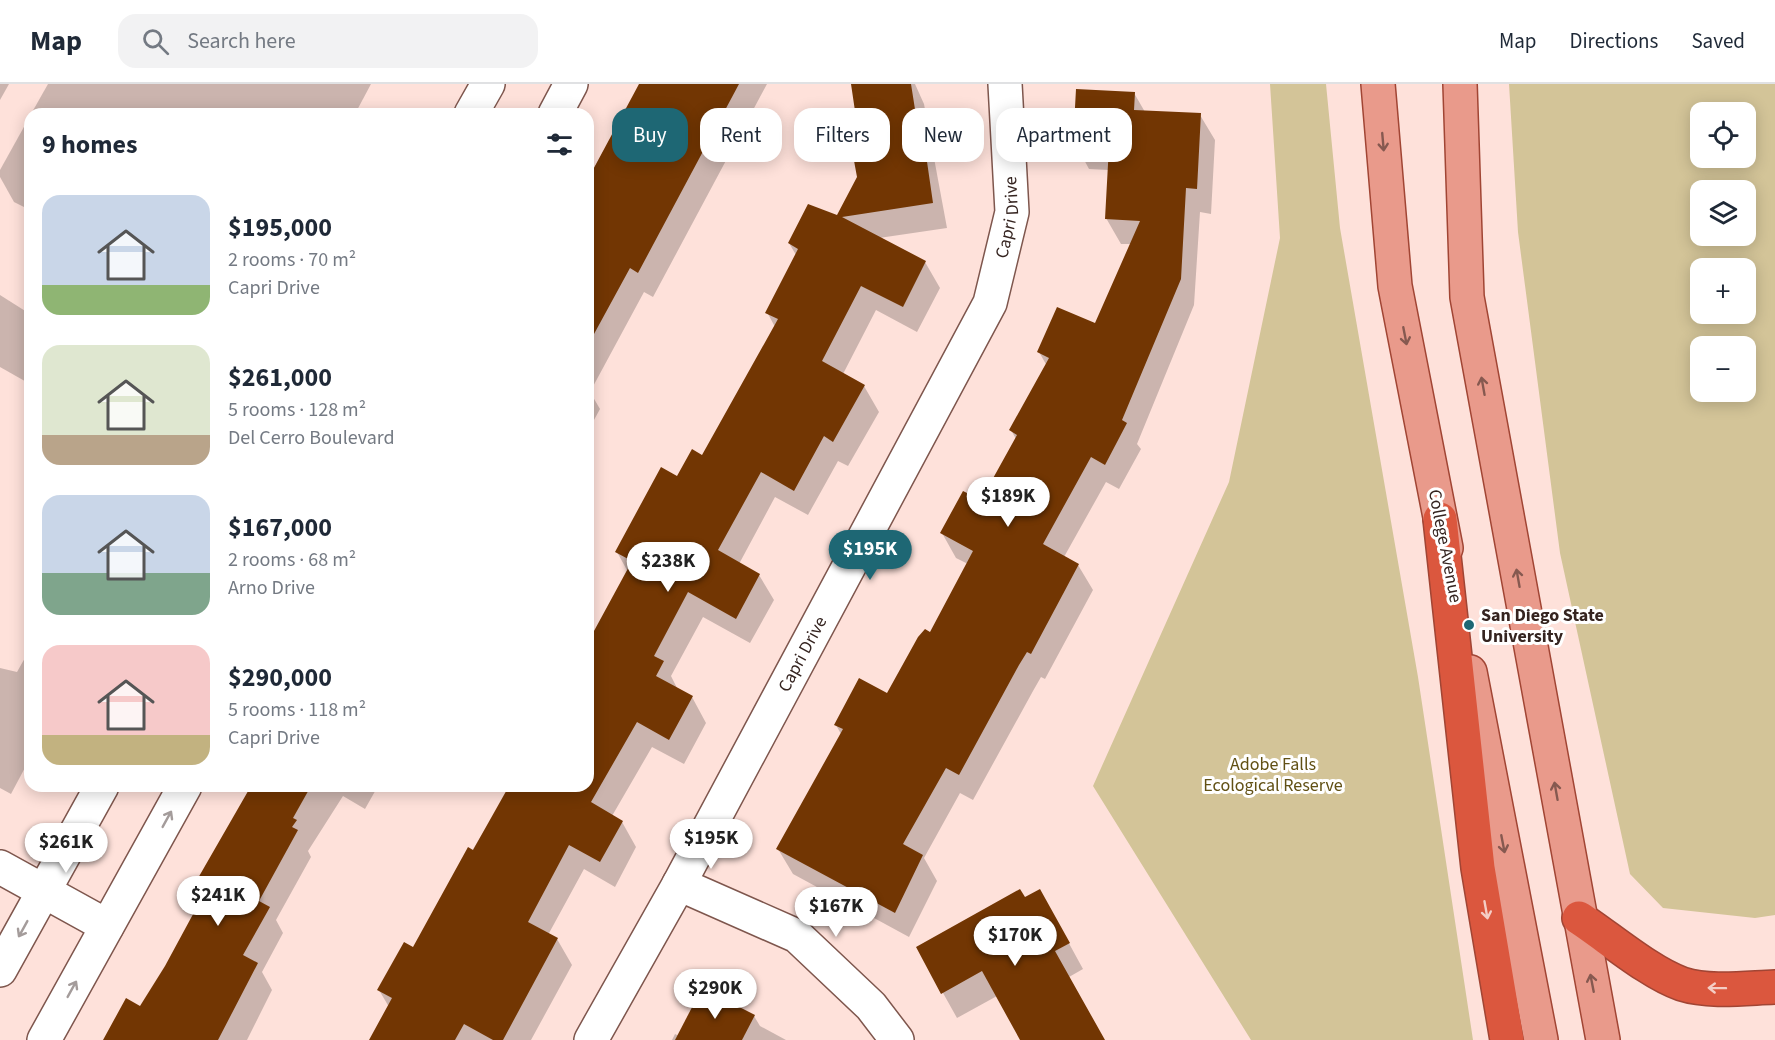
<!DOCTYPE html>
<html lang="en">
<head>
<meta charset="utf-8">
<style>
	body { margin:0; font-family:"Source Sans 3",sans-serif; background:#f2f2f3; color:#1f2937; height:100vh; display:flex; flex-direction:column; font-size:22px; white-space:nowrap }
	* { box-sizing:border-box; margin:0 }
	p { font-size:20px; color:#747a83 }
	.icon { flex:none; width:33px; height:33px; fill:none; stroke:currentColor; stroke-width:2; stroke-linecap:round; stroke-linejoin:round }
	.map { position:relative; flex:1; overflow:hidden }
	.details { position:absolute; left:24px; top:24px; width:570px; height:684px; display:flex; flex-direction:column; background:#fff; border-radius:18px; box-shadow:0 3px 15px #0003 }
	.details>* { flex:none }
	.top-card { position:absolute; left:612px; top:24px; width:570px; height:54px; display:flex; gap:12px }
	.buttons { position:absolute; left:1690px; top:18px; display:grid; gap:12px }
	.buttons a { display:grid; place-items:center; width:66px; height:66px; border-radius:12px; background:#fff; box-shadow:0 3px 15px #0003; font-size:30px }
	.price { position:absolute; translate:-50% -51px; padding:0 14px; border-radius:21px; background:#fff; color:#222; font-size:20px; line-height:39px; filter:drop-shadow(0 2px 3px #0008) }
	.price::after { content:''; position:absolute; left:50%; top:36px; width:18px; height:14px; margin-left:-9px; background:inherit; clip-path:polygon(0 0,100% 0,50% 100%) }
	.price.on { background:#1e6774; color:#fff }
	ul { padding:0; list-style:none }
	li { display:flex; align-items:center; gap:18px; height:150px; padding:0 18px }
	li span { display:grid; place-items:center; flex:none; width:168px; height:120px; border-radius:18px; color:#555 }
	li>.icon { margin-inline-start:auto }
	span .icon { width:72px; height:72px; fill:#fffc; stroke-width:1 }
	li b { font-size:26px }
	h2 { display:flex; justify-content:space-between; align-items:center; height:72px; padding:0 18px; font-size:26px }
	.tag { padding:0 21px; border-radius:18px; background:#fff; box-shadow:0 3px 15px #0003; font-size:21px; line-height:54px }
	.tag.on { background:#1e6774; color:#fff }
	header { display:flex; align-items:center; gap:36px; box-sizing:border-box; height:84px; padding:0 30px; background:#fff; border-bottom:2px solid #e0e1e3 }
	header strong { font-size:28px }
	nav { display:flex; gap:33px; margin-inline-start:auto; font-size:21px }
	.search { width:420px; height:54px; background:#f2f2f3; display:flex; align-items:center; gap:15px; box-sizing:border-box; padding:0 21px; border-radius:18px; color:#747a83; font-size:22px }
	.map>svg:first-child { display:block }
	.green { fill:#d3c498; fill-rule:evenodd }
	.shadow { fill:#0003 }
	.building { fill:#723603 }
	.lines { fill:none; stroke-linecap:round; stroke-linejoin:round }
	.minor-casing { stroke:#7e564d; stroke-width:36 }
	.major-casing { stroke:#a14534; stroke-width:36 }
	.highway-casing { stroke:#a14534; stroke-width:36 }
	.minor { stroke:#fff; stroke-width:33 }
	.major { stroke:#e99a8b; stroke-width:33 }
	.highway { stroke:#db573e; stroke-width:33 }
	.oneway { stroke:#865950 }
	.oneway2 { stroke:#a49c9b }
	.oneway3 { stroke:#f4cdc5 }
	.poi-dot { fill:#1e6774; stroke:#fff; stroke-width:2 }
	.labels { text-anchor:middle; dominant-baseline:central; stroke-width:6; stroke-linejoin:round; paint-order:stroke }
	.street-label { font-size:18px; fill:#352420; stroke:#fff }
	.poi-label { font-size:18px; font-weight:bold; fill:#352420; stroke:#fff; text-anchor:start }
	.park-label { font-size:18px; fill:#615014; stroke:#fff }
</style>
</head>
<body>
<header>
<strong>Map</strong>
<div class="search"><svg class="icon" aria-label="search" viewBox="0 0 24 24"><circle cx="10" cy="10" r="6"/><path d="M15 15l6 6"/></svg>Search here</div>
<nav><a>Map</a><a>Directions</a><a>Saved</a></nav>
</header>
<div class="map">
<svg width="1775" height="956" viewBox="0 0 1775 956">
	<rect width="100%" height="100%" fill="#fee1da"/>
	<!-- green -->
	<g class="green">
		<polygon points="1270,0 1326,0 1340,144 1418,593 1473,956 1251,956 1093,702 1229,398 1280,154"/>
		<path d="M1509 0H1775V831L1755 834 1663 824 1630 790 1560 469 1518 148ZM1701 28H1746V74H1701ZM1701 106H1746V152H1701ZM1701 184H1746V230H1701ZM1701 262H1746V308H1701Z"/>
	</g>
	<!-- shadow -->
	<g class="shadow">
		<polygon points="0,0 9,0 0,16"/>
		<polygon points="48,0 371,0 355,30 31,30"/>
		<polygon points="641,0 767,0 653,213 644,208 590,308 600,325 588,347 588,95"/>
		<polygon points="854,0 915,0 924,20 947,144 879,154 925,178 940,204 917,248 876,226 843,290 864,302 879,328 848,382 838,377 808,431 775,413 739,480 759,491 774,516 750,559 703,533 671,592 677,604 692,613 706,639 684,680 652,663 612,732 622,738 636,763 615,803 584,785 548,851 557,855 572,881 531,956 370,956 389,923 379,906 413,865 511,702 588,702 588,561 628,488 617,468 677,394 703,373 775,243 767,228 796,171 789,159 838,133 859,93 860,55"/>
		<polygon points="1134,9 1145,28 1200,31 1215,56 1211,130 1200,128 1194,221 1137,360 1141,365 1119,405 1106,398 1064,473 1078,481 1093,506 1045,595 1041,593 1033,607 973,716 960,709 924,774 937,797 909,853 793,790 778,765 841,650 836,641 888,611 931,550 968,480 956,474 942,449 981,419 1016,355 1011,346 1047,282 1039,268 1096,241 1131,160 1121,160 1106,134 1109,86 1089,85 1075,59"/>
		<polygon points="30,32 30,126 14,118 0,93 0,86"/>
		<polygon points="0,211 30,230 30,300 0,283"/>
		<polygon points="30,565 30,679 28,678 11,710 0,704 0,584 17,588"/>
		<polygon points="252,702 378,702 365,725 343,712 308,767 311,773 276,836 283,849 262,888 272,906 247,956 111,956 140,924 167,883 196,829 188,815"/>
		<polygon points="1024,815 1054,832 1083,885 1069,893 1104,956 1022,956 997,912 957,934 943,909 918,864"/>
		<polygon points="754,932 760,942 786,956 672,956 675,950 679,952"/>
	</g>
	<!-- building -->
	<g class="building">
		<polygon points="639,0 739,0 638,189 630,184 588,261 588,95"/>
		<polygon points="851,0 911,0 920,57 924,57 933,119 842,133 926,177 903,223 861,202 822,277 865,301 833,358 824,352 794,407 761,388 718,466 760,490 736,535 688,508 654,572 664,577 656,592 693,612 669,656 637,638 591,718 623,737 600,778 569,761 528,838 558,854 503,956 493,956 464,940 455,956 369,956 392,914 377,906 404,858 413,863 468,763 473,766 509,702 588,702 588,558 632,477 615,468 661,383 677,392 692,365 702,371 778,235 765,229 798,165 788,159 808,120 837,131 857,93 850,55 859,54"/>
		<polygon points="1076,5 1135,8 1134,26 1201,29 1197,105 1186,104 1181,195 1122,336 1127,339 1105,381 1091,373 1043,460 1079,480 1031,570 1027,568 1019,581 959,691 946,684 903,760 923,771 895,829 776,765 843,645 834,641 859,594 887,609 918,553 925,545 930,548 973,467 940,449 963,407 981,416 1017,351 1009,346 1049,274 1037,268 1057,223 1095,239 1140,137 1105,135 1109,62 1073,60"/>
		<polygon points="251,702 311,702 293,734 297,736 292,743 298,746 259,817 270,823 243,871 258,879 218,956 103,956 126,914 140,922 165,882 198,821 186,815"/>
		<polygon points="1020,805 1025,813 1040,805 1070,859 1055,867 1105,956 1020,956 982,887 941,910 916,863"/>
		<polygon points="702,904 755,931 742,956 675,956"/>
	</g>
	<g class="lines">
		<defs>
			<g id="minor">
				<polyline points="471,30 488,0"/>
				<polyline points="555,30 571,0"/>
				<polyline points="0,783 107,842"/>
				<polyline points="679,800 797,852 871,922 897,956"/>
				<polyline points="0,886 102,702"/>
				<polyline points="44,956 185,702"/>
				<path id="s1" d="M591 956 679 800 990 219 1012 128 1005 0"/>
			</g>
			<g id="major">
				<polyline points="1378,0 1395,202 1446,464"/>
				<polyline points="1460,0 1467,213 1603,956"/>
				<polyline points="1470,588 1541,956"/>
			</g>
			<g id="highway">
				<polyline points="1440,435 1478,784 1507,956"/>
				<path d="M1579 834C1608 853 1650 889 1682 900 1710 909 1746 904 1775 903"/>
			</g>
		</defs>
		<!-- minor casing -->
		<use href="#minor" class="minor-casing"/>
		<!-- major casing -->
		<use href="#major" class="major-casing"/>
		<!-- highway casing -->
		<use href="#highway" class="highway-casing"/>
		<!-- minor -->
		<use href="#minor" class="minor"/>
		<!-- major -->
		<use href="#major" class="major"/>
		<!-- highway -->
		<use href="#highway" class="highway"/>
	</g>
	<!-- one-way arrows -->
	<defs><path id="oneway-shaft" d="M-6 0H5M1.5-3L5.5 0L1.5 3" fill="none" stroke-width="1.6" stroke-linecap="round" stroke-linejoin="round" transform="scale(1.5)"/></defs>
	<g class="oneway">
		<use href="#oneway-shaft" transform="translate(1383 58) rotate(85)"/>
		<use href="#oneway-shaft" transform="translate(1405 252) rotate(79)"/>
		<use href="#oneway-shaft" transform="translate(1483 302) rotate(-100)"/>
		<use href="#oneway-shaft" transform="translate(1518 494) rotate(-100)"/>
		<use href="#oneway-shaft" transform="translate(1556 707) rotate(-100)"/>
		<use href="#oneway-shaft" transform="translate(1503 760) rotate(79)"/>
		<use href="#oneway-shaft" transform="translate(1592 899) rotate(-101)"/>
	</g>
	<g class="oneway2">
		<use href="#oneway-shaft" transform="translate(167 735) rotate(-61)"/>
		<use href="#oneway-shaft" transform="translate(23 845) rotate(119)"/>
		<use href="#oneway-shaft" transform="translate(72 905) rotate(-61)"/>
	</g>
	<g class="oneway3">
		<use href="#oneway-shaft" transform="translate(1486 826) rotate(80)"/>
		<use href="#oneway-shaft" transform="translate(1717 904) rotate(-179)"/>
	</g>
	<!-- markers -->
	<circle class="poi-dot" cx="1469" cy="541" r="6"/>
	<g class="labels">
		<!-- street labels -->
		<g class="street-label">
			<text stroke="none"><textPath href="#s1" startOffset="926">Capri Drive</textPath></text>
			<text transform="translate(1445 462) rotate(79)">College Avenue</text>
			<text stroke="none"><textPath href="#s1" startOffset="440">Capri Drive</textPath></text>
		</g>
		<!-- poi labels -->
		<g class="poi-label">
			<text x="1481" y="531">San Diego State<tspan x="1481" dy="21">University</tspan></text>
		</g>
		<!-- park labels -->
		<g class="park-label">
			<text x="1273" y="680">Adobe Falls<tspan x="1273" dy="21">Ecological Reserve</tspan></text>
		</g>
	</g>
</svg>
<div class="buttons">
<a><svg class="icon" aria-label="locate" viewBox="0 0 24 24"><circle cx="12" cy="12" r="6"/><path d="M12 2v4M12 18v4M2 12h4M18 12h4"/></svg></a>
<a><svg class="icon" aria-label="layers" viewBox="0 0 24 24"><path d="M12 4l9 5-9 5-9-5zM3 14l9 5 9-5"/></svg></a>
<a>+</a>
<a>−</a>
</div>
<b class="price" style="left:1008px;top:444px">$189K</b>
<b class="price on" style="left:870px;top:497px">$195K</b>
<b class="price" style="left:668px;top:509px">$238K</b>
<b class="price" style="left:711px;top:786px">$195K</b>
<b class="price" style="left:66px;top:790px">$261K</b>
<b class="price" style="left:218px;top:843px">$241K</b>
<b class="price" style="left:836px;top:854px">$167K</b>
<b class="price" style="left:1015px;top:883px">$170K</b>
<b class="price" style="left:715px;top:936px">$290K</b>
<div class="top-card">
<a class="tag on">Buy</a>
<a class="tag">Rent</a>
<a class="tag">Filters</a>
<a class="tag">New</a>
<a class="tag">Apartment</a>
</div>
<section class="details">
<h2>9 homes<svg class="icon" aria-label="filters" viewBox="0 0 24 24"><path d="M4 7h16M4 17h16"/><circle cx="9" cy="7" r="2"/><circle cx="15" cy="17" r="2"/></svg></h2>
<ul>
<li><span style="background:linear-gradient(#c9d6e8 75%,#8fb573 0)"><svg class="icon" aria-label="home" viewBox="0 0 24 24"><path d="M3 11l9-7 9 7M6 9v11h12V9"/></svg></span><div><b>$195,000</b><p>2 rooms · 70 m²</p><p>Capri Drive</p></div></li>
<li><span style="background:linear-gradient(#dfe7d0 75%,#b9a48a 0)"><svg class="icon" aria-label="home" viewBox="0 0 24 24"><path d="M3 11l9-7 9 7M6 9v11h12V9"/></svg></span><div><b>$261,000</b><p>5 rooms · 128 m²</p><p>Del Cerro Boulevard</p></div></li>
<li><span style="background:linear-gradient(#c9d6e8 65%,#7fa58c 0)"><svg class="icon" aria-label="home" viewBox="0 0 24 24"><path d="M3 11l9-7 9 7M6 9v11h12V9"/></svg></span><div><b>$167,000</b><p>2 rooms · 68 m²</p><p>Arno Drive</p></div></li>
<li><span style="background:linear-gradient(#f6c9c9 75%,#c2b280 0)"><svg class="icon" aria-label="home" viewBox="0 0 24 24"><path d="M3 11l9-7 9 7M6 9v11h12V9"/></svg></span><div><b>$290,000</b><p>5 rooms · 118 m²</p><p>Capri Drive</p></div></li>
</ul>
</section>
</div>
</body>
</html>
